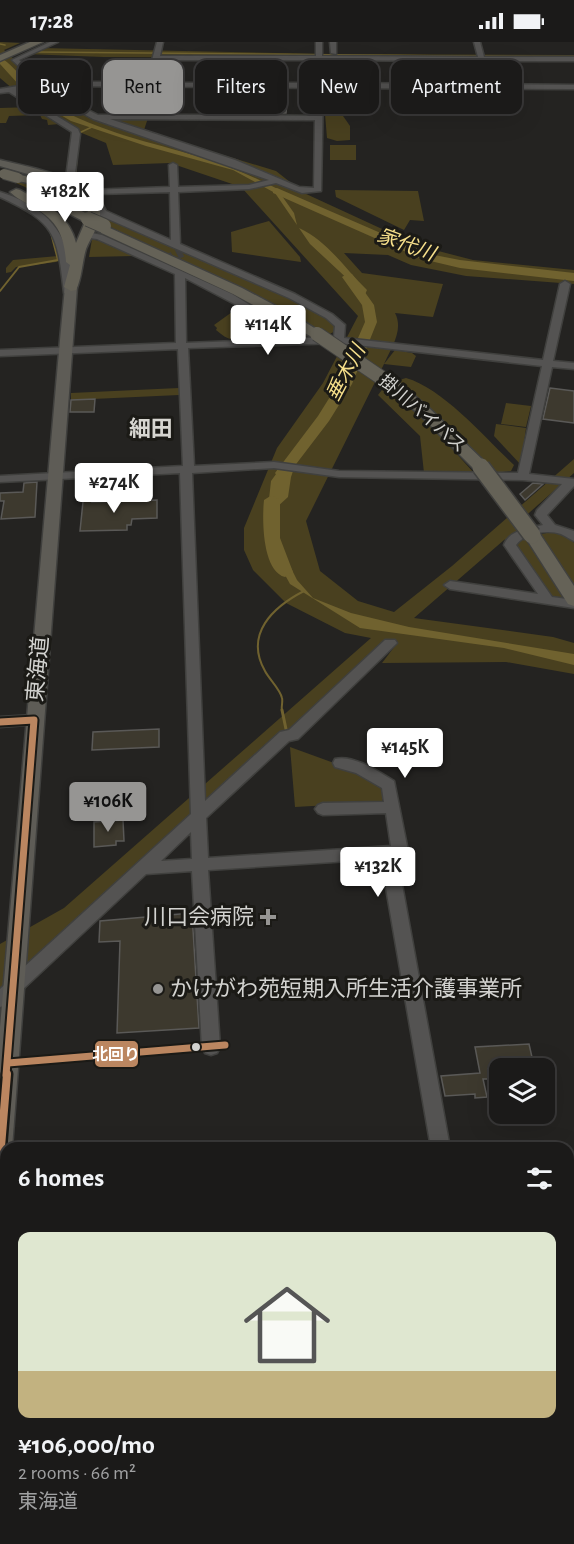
<!DOCTYPE html>
<html lang="en">
<head>
<meta charset="utf-8">
<style>
	body { margin:0; font-family:"Alegreya Sans","Noto Sans JP",sans-serif; background:#242322; color:#f1f3f6; height:100vh; display:flex; flex-direction:column; font-size:22px; white-space:nowrap }
	* { box-sizing:border-box; margin:0 }
	p { font-size:20px; color:#a0a1a2 }
	.icon { flex:none; width:33px; height:33px; fill:none; stroke:currentColor; stroke-width:2; stroke-linecap:round; stroke-linejoin:round }
	.map { position:relative; flex:1; overflow:hidden }
	.details { position:absolute; left:0px; top:1100px; width:574px; height:404px; display:flex; flex-direction:column; background:#1b1a19; border-radius:18px 18px 0 0; box-shadow:0 6px 24px #0002,0 0 0 2px #393838 }
	.details>* { flex:none }
	.top-card { position:absolute; left:18px; top:18px; width:538px; height:54px; display:flex; gap:12px }
	.tools { position:absolute; left:489px; top:1016px; display:grid; gap:12px }
	.tools a { display:grid; place-items:center; width:66px; height:66px; border-radius:12px; background:#1b1a19; box-shadow:0 6px 24px #0002,0 0 0 2px #393838; font-size:30px }
	.price { position:absolute; translate:-50% -51px; padding:0 14px; border-radius:6px; background:#fff; color:#222; font-size:20px; line-height:39px; filter:drop-shadow(0 2px 3px #0008) }
	.price::after { content:''; position:absolute; left:50%; top:36px; width:18px; height:14px; margin-left:-9px; background:inherit; clip-path:polygon(0 0,100% 0,50% 100%) }
	.price.active { background:#969593; color:#111 }
	ul { padding:0; list-style:none }
	li { display:grid; align-content:center; gap:12px; height:318px; padding:0 18px }
	li+li { border-top:2px solid #393838 }
	li span { display:grid; place-items:center; height:186px; border-radius:12px; color:#555 }
	li>.icon { margin-inline-start:auto }
	span .icon { width:108px; height:108px; fill:#fffc; stroke-width:1 }
	li b { font-size:26px }
	h2 { display:flex; justify-content:space-between; align-items:center; height:72px; padding:0 18px; font-size:26px }
	.pill { padding:0 21px; border-radius:12px; background:#1b1a19; box-shadow:0 6px 24px #0002,0 0 0 2px #393838; font-size:21px; line-height:54px }
	.pill.active { background:#969593; color:#111 }
	.status { display:flex; justify-content:space-between; align-items:center; height:42px; padding:0 30px; background:#1b1a19; direction:ltr }
	.status svg { height:16px; fill:currentColor }
	.map>svg:first-child { display:block }
	.green { fill:#49401f }
	.water { fill:#70622f }
	.lines { fill:none; stroke-linecap:round; stroke-linejoin:round }
	.stream-far2 { stroke:#70622f; stroke-width:1.5 }
	.stream-far1 { stroke:#70622f; stroke-width:2 }
	.stream { stroke:#70622f; stroke-width:3 }
	.river { fill:#70622f; fill-rule:evenodd }
	.building { fill:#3d392e; stroke:#5a5957; stroke-width:1.5 }
	.minor-tunnel { stroke:#3e3d3b; stroke-width:10; stroke-dasharray:10 4.5; stroke-linecap:butt }
	.minor-casing { stroke:#40403e; stroke-width:3 }
	.major-casing { stroke:#40403e; stroke-width:3 }
	.highway-casing { stroke:#40403e; stroke-width:3 }
	.minor { fill:#545352; fill-rule:evenodd }
	.major { fill:#5e5c56; fill-rule:evenodd }
	.highway { fill:#656257; fill-rule:evenodd }
	.highway-bridge-far2-casing { stroke:#40403e; stroke-width:12; stroke-linecap:butt }
	.highway-bridge-far1-casing { stroke:#40403e; stroke-width:16; stroke-linecap:butt }
	.highway-bridge-casing { stroke:#40403e; stroke-width:20; stroke-linecap:butt }
	.highway-bridge-far2 { stroke:#656257; stroke-width:10 }
	.highway-bridge-far1 { stroke:#656257; stroke-width:14 }
	.highway-bridge { stroke:#656257; stroke-width:17 }
	.bus-1-far1-casing { stroke:#1b1a16; stroke-width:11 }
	.bus-1-casing { stroke:#1b1a16; stroke-width:13 }
	.bus-1-far1 { stroke:#bb8660; stroke-width:7 }
	.bus-1 { stroke:#bb8660; stroke-width:8 }
	.poi-dot { fill:#969593; stroke:#1b1a16; stroke-width:2 }
	.bus-dot { fill:#d3d3d0; stroke:#1b1a16; stroke-width:2 }
	.labels { text-anchor:middle; dominant-baseline:central; stroke-width:6; stroke-linejoin:round; paint-order:stroke }
	.far-street-label { font-size:18px; fill:#d3d3d0; stroke:#1b1a16 }
	.far-water-label { font-size:20px; font-style:italic; fill:#f6df8a; stroke:#1b1a16 }
	.far-quarter-label { font-size:22px; font-weight:bold; fill:#d7d6d1; stroke:#1b1a16 }
	.street-label { font-size:22px; fill:#d3d3d0; stroke:#1b1a16 }
	.poi-label { font-size:22px; fill:#d3d3d0; stroke:#1b1a16; text-anchor:end }
	.line-badge { stroke:#1b1a16; stroke-width:2 }
	.badge-label { font-size:16px; text-anchor:middle; font-weight:bold; fill:#fff }
</style>
</head>
<body>
<div class="status"><b>17:28</b><svg viewBox="0 0 49 12"><path d="M0 12V9h3v3zM5 12V6h3v6zM10 12V3h3v9zM15 12V0h3v12zM26 1h20v11H26zM47 4h2v5h-2z"/></svg></div>
<div class="map">
<svg width="574" height="1502" viewBox="0 0 574 1502">
	<rect width="100%" height="100%" fill="#242321"/>
	<!-- green -->
	<g class="green">
		<path d="M0 0 20 1 4 8 27 29 95 76H148L144 88H141L276 129 304 151 419 204 473 218 574 228V242L466 234 411 223 388 213 344 211 362 231 443 242 433 275 395 271C404 288 391 306 384 322L395 308 412 311 416 314 411 325 384 322 306 479 320 529 358 559 394 570 452 524 574 417V431L521 478 523 489 504 498 414 576 553 595 574 601V632L506 620 382 621 398 600 388 598 0 953V902L64 866 371 596 345 591 286 561 253 528 244 508V486L277 406 323 341 358 274 241 145 170 121 113 123 106 101 60 82 48 83 47 78 42 77 40 73 9 74 6 81H0V66L34 65 0 36Z"/>
		<polygon points="40,6 321,12 574,13 574,17 103,15 25,12"/>
		<polygon points="121,44 148,44 140,74 110,74"/>
		<polygon points="335,70 341,71 350,84 350,98 337,99 327,96 325,72"/>
		<rect x="330" y="103" width="26" height="15"/>
		<path d="M14 140C43 140 65 149 89 163L90 175Z"/>
		<polygon points="335,148 418,149 424,179 410,178 404,188 336,155"/>
		<polygon points="100,171 298,259 334,281 337,288 328,293 303,294 227,251 182,231 164,219 157,209 147,202 95,178"/>
		<polygon points="269,179 300,215 301,220 232,210 231,190"/>
		<polygon points="92,197 110,202 134,214 89,215"/>
		<polygon points="58,214 61,218 56,220 16,225 11,230 6,231 6,226 13,218"/>
		<path d="M239 265 256 272 291 295 259 296 257 278 256 287H243L240 296C229 300 224 294 216 288L217 286 214 283Z"/>
		<path d="M406 336C444 347 485 396 514 423L511 429 494 431 396 339Z"/>
		<polygon points="385,344 435,388 474,431 424,431 420,394 378,353"/>
		<polygon points="179,346 179,353 71,358 71,351"/>
		<polygon points="506,361 531,364 526,385 501,382"/>
		<polygon points="496,382 526,386 521,423 494,394"/>
		<polygon points="555,489 568,492 574,501 574,548 538,493"/>
		<polygon points="524,495 564,557 548,553 516,505 515,500"/>
		<polygon points="290,705 367,733 384,743 382,760 295,765"/>
	</g>
	<!-- water -->
	<g class="water">
		<path d="M0 15C20 28 33 52 54 64 100 90 150 100 200 115 237 126 271 143 304 161L282 154 294 171 297 183 275 151 233 128 146 104 71 79 30 55 0 22Z"/>
		<path d="M299 186C329 200 344 226 367 248L363 257 353 242 310 202Z"/>
		<polygon points="301,406 291,435 288,455 276,466 276,496 297,538 313,556 351,571 409,585 574,612 574,623 504,606 360,586 290,542 274,513 269,485 269,457 271,439 287,417"/>
	</g>
	<g class="lines">
		<!-- stream-far2 -->
		<g class="stream-far2">
			<polyline points="0,2 5,3"/>
			<polyline points="36,10 574,15"/>
			<polyline points="79,94 79,91 94,84"/>
			<polyline points="77,116 75,139 101,155 105,169"/>
		</g>
		<!-- stream-far1 -->
		<g class="stream-far1">
			<polyline points="0,249 19,225 58,218 51,191"/>
			<path d="M282 669C281 665 283 660 282 656 280 647 269 637 265 629 244 592 273 565 304 549"/>
		</g>
		<!-- stream -->
		<polyline class="stream" points="282,668 287,692"/>
		<!-- river -->
		<g class="river">
			<polygon points="277,146 429,212 460,218 574,231 574,239 460,226 422,217 273,151 273,147"/>
			<polygon points="348,231 352,232 374,263 377,280 352,342 329,379 287,434 277,434 275,431 318,374 338,342 365,280 362,263 342,235"/>
			<path d="M272 453 280 458V496L293 530 285 535C262 529 262 477 264 458Z"/>
		</g>
	</g>
	<!-- building -->
	<g class="building">
		<polygon points="276,51 288,52 286,71 274,71"/>
		<polygon points="150,53 162,53 157,71 144,71"/>
		<polygon points="550,346 574,349 574,381 543,377"/>
		<polygon points="95,357 94,370 70,370 71,358"/>
		<polygon points="37,440 35,475 1,477 4,459 0,459 0,451 23,450 24,441"/>
		<polygon points="533,441 543,442 525,458 520,452"/>
		<polygon points="84,450 94,450 92,460 157,458 157,476 132,477 131,483 127,483 127,488 80,489"/>
		<polygon points="159,687 159,705 92,708 93,690"/>
		<polygon points="123,778 124,799 116,799 116,803 94,805 94,780"/>
		<polygon points="192,871 199,986 117,991 120,899 99,900 100,879"/>
		<polygon points="529,1002 534,1024 488,1027 490,1037 483,1037 487,1055 475,1056 475,1052 445,1054 441,1034 480,1031 475,1005"/>
	</g>
	<g class="lines">
		<!-- minor-tunnel -->
		<polyline class="minor-tunnel" points="164,219 182,210"/>
		<defs>
			<g id="minor">
				<path d="M50 0H58L19 18 44 40H146L157 0H163L160 14H316V0H322V14L478 15 474 0H480L484 15H574V19H485L492 42 574 43V47L323 46 321 149 302 151 276 141 249 147 178 150 180 202 295 252 332 272 345 283 344 296 543 318 560 242 565 239 570 242 553 319 574 321V327L552 325 529 432 574 437V444L547 473 555 483 574 489V499C569 497 566 494 561 492 548 487 524 491 516 503L552 555 574 558V566L450 547 444 543 450 539 538 552 504 503C509 488 529 486 543 483L535 473 537 468 562 442 523 438 339 435 274 426 192 431 205 759 280 690 289 688 385 598H395L397 601 298 697 289 699 206 776 208 816 391 804 386 771 323 773 318 771 315 767 318 763 323 761 384 760 382 746 356 731 335 725 333 721 335 717C353 712 379 730 394 739L408 809 406 813 397 815 450 1106H431L381 817 208 828 220 1005 217 1011 211 1013 205 1011 202 1005 192 829 146 832 6 963 0 965V947L191 772 180 431 0 440V434L183 424 178 307 0 314V308L176 301 175 232 97 197 83 195 82 193 86 190 102 193 232 252 304 296 334 295 335 284 326 276 289 256 99 173 92 156 63 140V136H66L72 90 9 50 0 51V47L37 41 12 18ZM159 18H316L315 41H153ZM322 18 479 19 485 42 323 41ZM49 44 236 45 233 73H98L78 63ZM41 45 62 60 93 77 269 138 249 143 178 145 177 123 173 121 169 123 170 145 89 148 74 139 80 92 78 87 16 49ZM243 45 315 46V74L240 73ZM110 77 315 78 314 146 299 145 235 118ZM170 150 171 198 106 169 97 152ZM185 236 250 270 291 297 186 301ZM339 301 542 324 518 431 339 429 274 420 194 424 188 306ZM191 790 192 817 161 819Z"/>
				<polygon points="330,0 336,0 336,12 331,11"/>
				<path d="M0 150C41 163 67 186 71 230 72 237 74 246 72 253L64 251C57 193 57 181 0 155Z"/>
				<polygon points="34,673 41,678 39,682 0,685 0,675"/>
				<rect x="568" y="1155" width="6" height="20"/>
				<rect x="0" y="1322" width="6" height="22"/>
				<polygon points="499,1497 523,1497 524,1502 500,1502"/>
			</g>
			<g id="major">
				<path d="M0 118C27 125 88 134 98 163L89 165 86 156 66 143 0 124Z"/>
				<polygon points="71,242 77,245 12,1106 6,1106 6,1126 0,1128 0,985 60,298 65,245"/>
			</g>
			<g id="highway">
				<polygon points="30,0 43,0 0,19 0,13"/>
				<path d="M18 133C38 136 103 144 100 173 99 184 90 197 86 207 82 220 82 236 76 248L71 249 64 245 70 223 66 220C64 191 56 177 30 163 23 159 16 156 10 150L16 147 20 148C44 161 69 172 76 201L85 180 40 157 42 155H50L88 172 87 164 64 149 14 138 12 136Z"/>
				<polygon points="101,182 242,246 295,274 324,292 322,295 312,295 233,252 97,189 95,186"/>
				<polygon points="395,341 400,342 429,366 487,422 489,425 487,428 475,428 419,372 390,348 388,345"/>
				<polygon points="532,488 538,489 574,544 574,564 568,562 524,493 526,489"/>
			</g>
		</defs>
		<!-- minor casing -->
		<use href="#minor" class="minor-casing"/>
		<!-- major casing -->
		<use href="#major" class="major-casing"/>
		<!-- highway casing -->
		<use href="#highway" class="highway-casing"/>
		<!-- minor -->
		<use href="#minor" class="minor"/>
		<!-- major -->
		<use href="#major" class="major"/>
		<!-- highway -->
		<use href="#highway" class="highway"/>
		<defs>
			<polyline id="highway-bridge-far2" points="4,132 18,136"/>
			<g id="highway-bridge-far1">
				<polyline points="88,177 104,184"/>
				<polyline points="317,292 395,345"/>
			</g>
			<polyline id="highway-bridge" points="481,425 532,493"/>
		</defs>
		<!-- highway-bridge-far2 casing -->
		<use href="#highway-bridge-far2" class="highway-bridge-far2-casing"/>
		<!-- highway-bridge-far1 casing -->
		<use href="#highway-bridge-far1" class="highway-bridge-far1-casing"/>
		<!-- highway-bridge casing -->
		<use href="#highway-bridge" class="highway-bridge-casing"/>
		<!-- highway-bridge-far2 -->
		<use href="#highway-bridge-far2" class="highway-bridge-far2"/>
		<!-- highway-bridge-far1 -->
		<use href="#highway-bridge-far1" class="highway-bridge-far1"/>
		<!-- highway-bridge -->
		<use href="#highway-bridge" class="highway-bridge"/>
		<defs>
			<g id="bus-1-far1">
				<polyline points="0,680 34,678 6,1033"/>
				<polyline points="8,1021 225,1003"/>
			</g>
			<polyline id="bus-1" points="0,1117 7,1032"/>
		</defs>
		<!-- bus-1-far1 casing -->
		<use href="#bus-1-far1" class="bus-1-far1-casing"/>
		<!-- bus-1 casing -->
		<use href="#bus-1" class="bus-1-casing"/>
		<!-- bus-1-far1 -->
		<use href="#bus-1-far1" class="bus-1-far1"/>
		<!-- bus-1 -->
		<use href="#bus-1" class="bus-1"/>
	</g>
	<!-- markers -->
	<g class="poi-dot">
		<path d="M265 866h6v6h6v6h-6v6h-6v-6h-6v-6h6z"/>
		<circle cx="158" cy="947" r="6"/>
	</g>
	<circle class="bus-dot" cx="196" cy="1005" r="5"/>
	<g class="labels">
		<!-- far-street labels -->
		<g class="far-street-label">
			<text transform="translate(422 372) rotate(41)">掛川バイパス</text>
		</g>
		<!-- far-water labels -->
		<g class="far-water-label">
			<text transform="translate(406 203) rotate(20)">家代川</text>
			<text transform="translate(346 331) rotate(-62)">垂木川</text>
		</g>
		<!-- far-quarter labels -->
		<g class="far-quarter-label">
			<text x="151" y="387">細田</text>
		</g>
		<!-- street labels -->
		<g class="street-label">
			<text transform="translate(38 627) rotate(-85)">東海道</text>
		</g>
		<!-- poi labels -->
		<g class="poi-label">
			<text x="254" y="875">川口会病院</text>
			<text x="170" y="947" text-anchor="start">かけがわ苑短期入所生活介護事業所</text>
		</g>
	</g>
	<rect class="line-badge" x="94" y="998" width="45" height="28" rx="6" fill="#bb8660"/>
	<g class="badge-label">
		<text x="116" y="1018">北回り</text>
	</g>
</svg>
<div class="tools">
<a><svg class="icon" aria-label="layers" viewBox="0 0 24 24"><path d="M12 4l9 5-9 5-9-5zM3 14l9 5 9-5"/></svg></a>
</div>
<b class="price" style="left:65px;top:181px">¥182K</b>
<b class="price" style="left:268px;top:314px">¥114K</b>
<b class="price" style="left:114px;top:472px">¥274K</b>
<b class="price" style="left:405px;top:737px">¥145K</b>
<b class="price active" style="left:108px;top:791px">¥106K</b>
<b class="price" style="left:378px;top:856px">¥132K</b>
<div class="top-card">
<a class="pill">Buy</a>
<a class="pill active">Rent</a>
<a class="pill">Filters</a>
<a class="pill">New</a>
<a class="pill">Apartment</a>
</div>
<section class="details">
<h2>6 homes<svg class="icon" aria-label="filters" viewBox="0 0 24 24"><path d="M4 7h16M4 17h16"/><circle cx="9" cy="7" r="2"/><circle cx="15" cy="17" r="2"/></svg></h2>
<ul>
<li><span style="background:linear-gradient(#dfe7d0 75%,#c2b280 0)"><svg class="icon" aria-label="home" viewBox="0 0 24 24"><path d="M3 11l9-7 9 7M6 9v11h12V9"/></svg></span><div><b>¥106,000/mo</b><p>2 rooms · 66 m²</p><p>東海道</p></div></li>
</ul>
</section>
</div>
</body>
</html>
